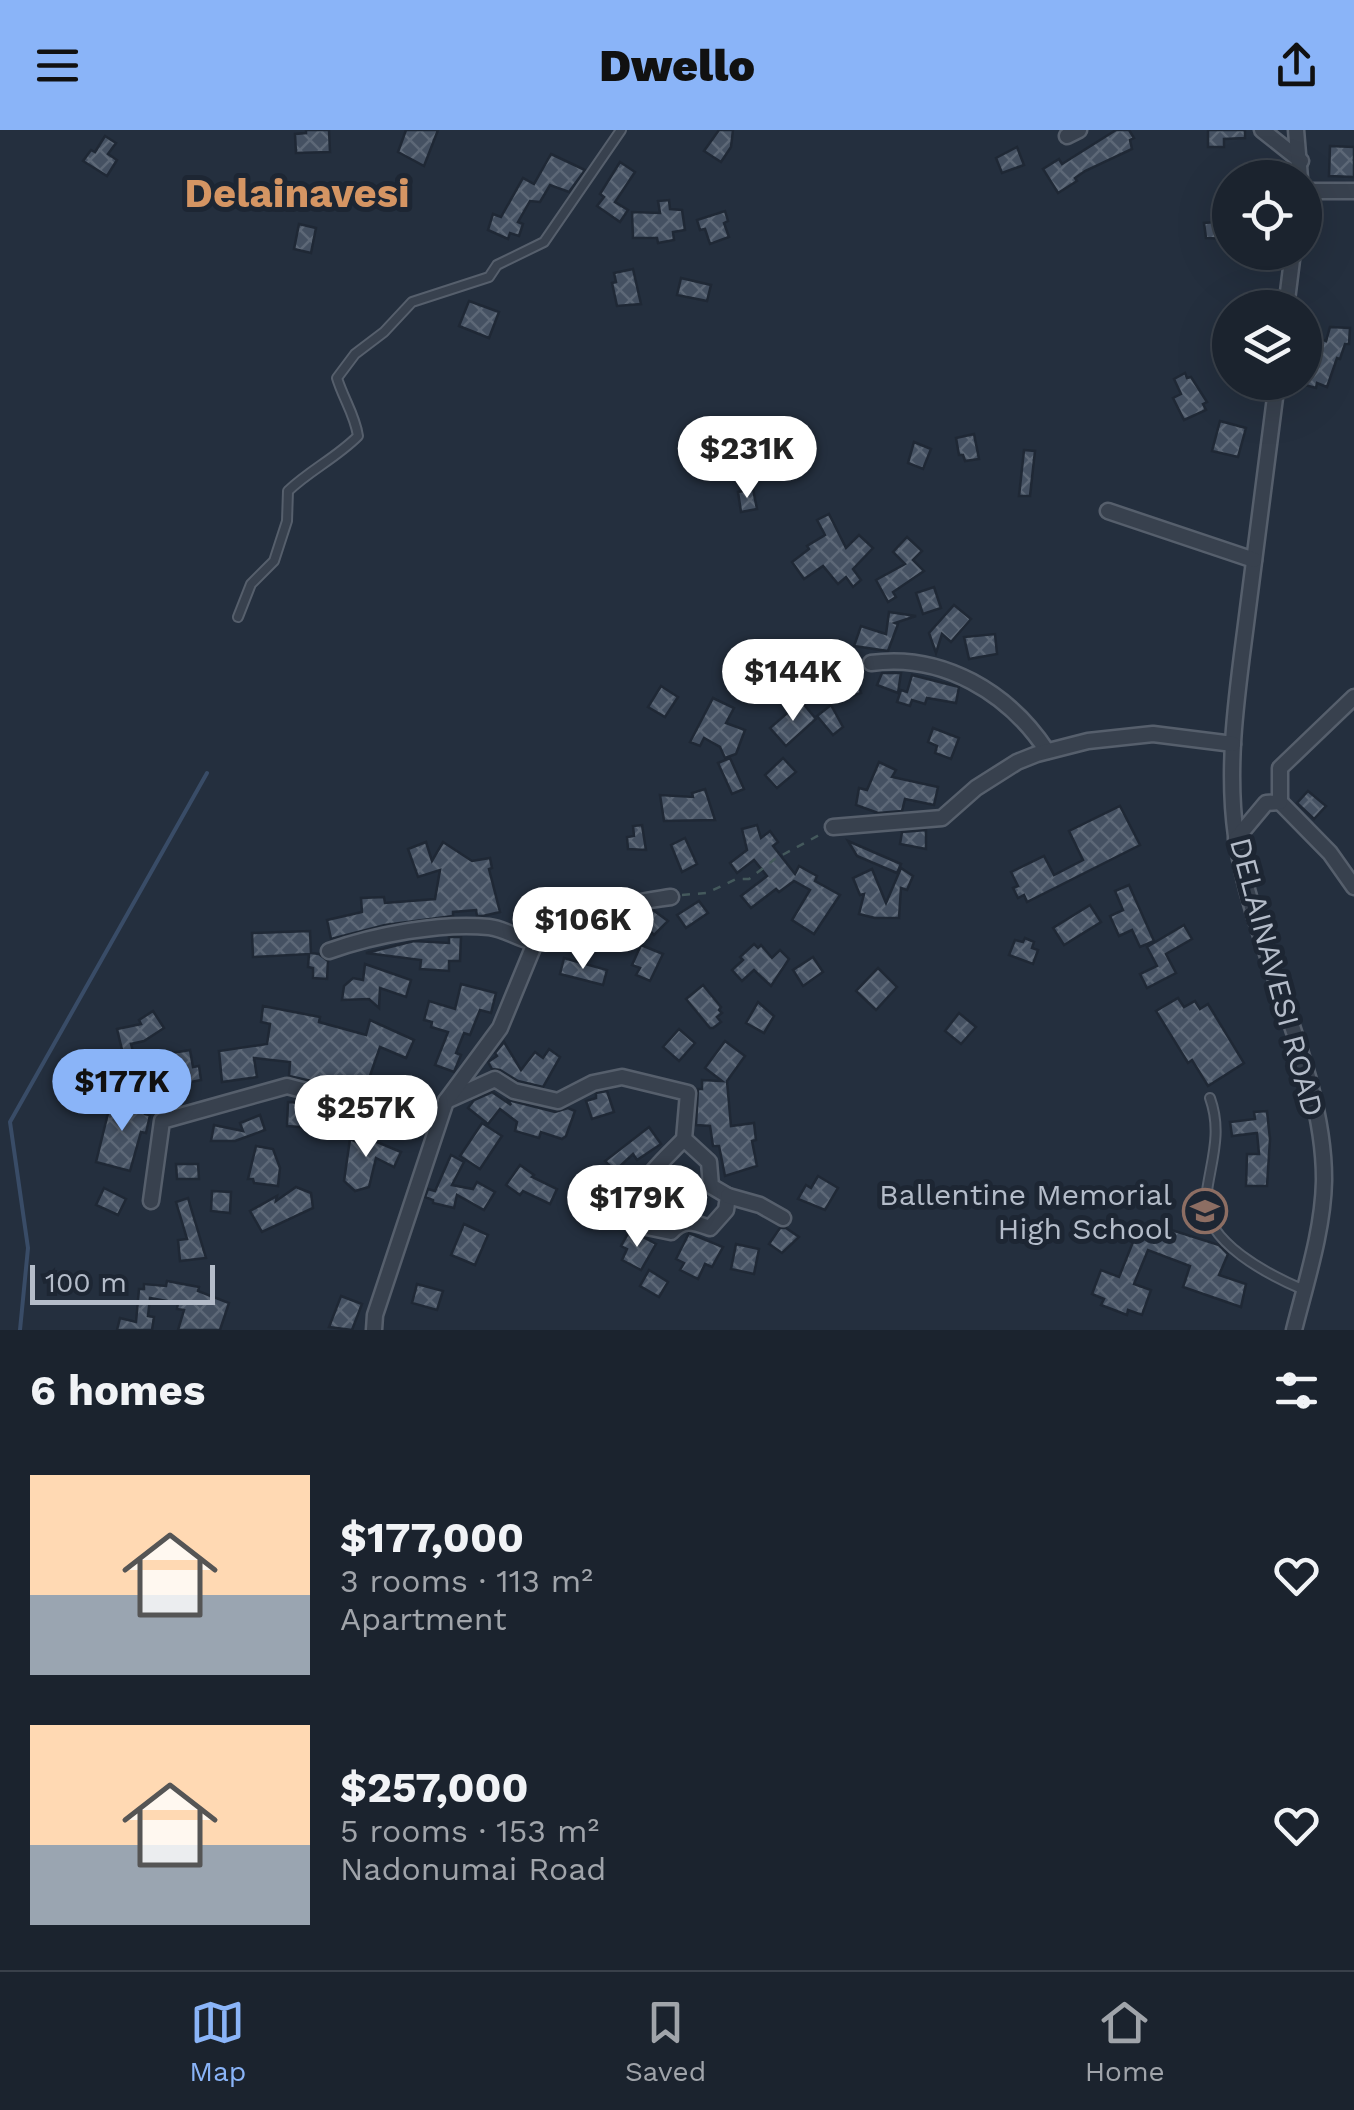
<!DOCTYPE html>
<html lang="en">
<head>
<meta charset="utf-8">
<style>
	body { margin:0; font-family:"Work Sans",sans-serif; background:#242b36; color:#f1f3f6; height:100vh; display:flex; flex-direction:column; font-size:38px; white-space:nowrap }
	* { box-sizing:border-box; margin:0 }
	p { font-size:32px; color:#a0a4aa }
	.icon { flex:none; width:55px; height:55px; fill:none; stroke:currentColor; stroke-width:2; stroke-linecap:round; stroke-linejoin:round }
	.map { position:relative; height:1200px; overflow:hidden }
	.drawer { display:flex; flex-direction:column; background:#1b232e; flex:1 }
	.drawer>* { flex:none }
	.tools { position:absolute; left:1212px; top:30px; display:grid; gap:20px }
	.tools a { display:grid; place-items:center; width:110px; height:110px; border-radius:50%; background:#1b232e; box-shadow:0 10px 40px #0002,0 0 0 2px #39404a; font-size:50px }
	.scale { position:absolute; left:30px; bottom:25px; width:185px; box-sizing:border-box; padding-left:10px; border:5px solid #b4bcc9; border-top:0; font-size:28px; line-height:35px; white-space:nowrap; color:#b4bcc9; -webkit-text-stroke:8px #1d2633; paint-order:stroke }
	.price { position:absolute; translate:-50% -85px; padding:0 22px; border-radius:35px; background:#fff; color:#222; font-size:32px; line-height:65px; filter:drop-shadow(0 2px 5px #0008) }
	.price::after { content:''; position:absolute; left:50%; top:60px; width:30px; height:22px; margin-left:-15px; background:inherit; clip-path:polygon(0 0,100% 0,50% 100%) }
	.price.active { background:#8ab4f8; color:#111 }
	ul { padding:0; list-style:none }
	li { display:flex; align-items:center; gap:30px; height:250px; padding:0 30px }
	li span { display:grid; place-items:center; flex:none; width:280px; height:200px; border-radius:0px; color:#555 }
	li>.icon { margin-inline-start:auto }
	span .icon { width:120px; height:120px; fill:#fffc; stroke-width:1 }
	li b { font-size:42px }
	h2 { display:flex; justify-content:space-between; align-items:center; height:120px; padding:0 30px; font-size:42px }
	header { display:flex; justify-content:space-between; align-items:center; height:130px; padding:0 30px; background:#8ab4f8; color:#111; font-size:45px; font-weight:800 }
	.tab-bar { display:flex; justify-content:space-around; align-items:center; height:140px; border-top:2px solid #39404a; background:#1b232e; font-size:28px; color:#a0a4aa }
	.tab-bar a { display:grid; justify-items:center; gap:5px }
	.tab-bar .active { color:#8ab4f8 }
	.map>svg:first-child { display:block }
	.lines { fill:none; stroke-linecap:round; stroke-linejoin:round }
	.stream { stroke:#394c67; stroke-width:4 }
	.building { fill:url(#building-cross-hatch); stroke:#1f2835; stroke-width:2.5 }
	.lane-casing { stroke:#565f6c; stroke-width:12 }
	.street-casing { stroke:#565f6c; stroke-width:19 }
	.path { stroke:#44595c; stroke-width:2.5; stroke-dasharray:8 8; stroke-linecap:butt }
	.lane { stroke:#38414e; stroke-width:8 }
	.street { stroke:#38414e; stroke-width:14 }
	.labels { text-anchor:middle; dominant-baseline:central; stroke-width:10; stroke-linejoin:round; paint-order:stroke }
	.street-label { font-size:30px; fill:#b4bcc9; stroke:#1d2633 }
	.poi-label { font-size:30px; fill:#b4bcc9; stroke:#1d2633; text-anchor:end }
	.district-label { font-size:40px; font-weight:bold; fill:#d59563; stroke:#1d2633 }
</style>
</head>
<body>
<header><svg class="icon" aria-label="menu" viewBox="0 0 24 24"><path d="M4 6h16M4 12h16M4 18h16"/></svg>Dwello<svg class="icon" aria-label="share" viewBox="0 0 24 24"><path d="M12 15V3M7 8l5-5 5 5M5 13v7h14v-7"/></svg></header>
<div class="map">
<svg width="1354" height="1200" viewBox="0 0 1354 1200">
	<defs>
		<pattern id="building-cross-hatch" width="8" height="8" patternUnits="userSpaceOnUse" patternTransform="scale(2.5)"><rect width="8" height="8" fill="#455162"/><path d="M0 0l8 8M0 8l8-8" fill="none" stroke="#5d6877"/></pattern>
	</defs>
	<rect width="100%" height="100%" fill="#242f3e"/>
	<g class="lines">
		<!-- stream -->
		<polyline class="stream" points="20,1200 28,1118 10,992 207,643"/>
	</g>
	<!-- building -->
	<g class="building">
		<polygon points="306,0 329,0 330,22 296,23 295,4 306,3"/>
		<polygon points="406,0 438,0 424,36 398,22"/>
		<polygon points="719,0 733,0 731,17 721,32 704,21"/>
		<polygon points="1116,0 1129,0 1134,8 1130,10 1132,19 1085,41 1075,48 1077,51 1058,63 1043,39 1059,29 1062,34"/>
		<polygon points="1208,0 1245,0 1245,8 1224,9 1224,17 1208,17"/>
		<polygon points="105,6 116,13 108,24 117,30 107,46 83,31 91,20 95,22"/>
		<polygon points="1330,16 1354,17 1354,47 1329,46"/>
		<polygon points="1017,17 1024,35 1002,43 996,28"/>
		<polygon points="551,24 585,40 569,62 550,55 540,72 530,71 518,92 523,94 519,106 510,103 508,109 488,100 493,84 501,87 523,48 534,54"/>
		<polygon points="620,32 635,42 615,72 628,80 620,92 597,76 604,67 600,64"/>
		<polygon points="669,70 670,79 682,80 685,100 673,102 674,110 658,113 657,108 633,108 632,82 660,83 658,71"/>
		<polygon points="725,81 728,91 724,93 729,107 710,114 705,99 700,100 697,90"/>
		<polygon points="1227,91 1229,109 1206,108 1204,93"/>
		<polygon points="299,94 316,98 311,123 294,119"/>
		<polygon points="633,139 641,174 617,176 612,153 616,152 614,143"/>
		<polygon points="681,148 711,155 707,171 677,165"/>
		<polygon points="469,171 499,182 489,208 459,196"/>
		<polygon points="1330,197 1350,198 1349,214 1345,214 1340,229 1337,228 1327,257 1317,253 1316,258 1305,255 1305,237 1316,207 1326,211"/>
		<polygon points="1185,243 1187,248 1191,247 1207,272 1203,274 1206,280 1184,290 1173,268 1181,264 1174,249"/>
		<polygon points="1220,291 1246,298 1238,327 1212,321"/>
		<polygon points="974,304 979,329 965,331 963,325 959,325 956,308"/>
		<polygon points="914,312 931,319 923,339 908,333"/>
		<polygon points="1024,320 1035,321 1030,366 1019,366"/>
		<polygon points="753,359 757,379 741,382 738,362"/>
		<polygon points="829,384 846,418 859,405 873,418 853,439 861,450 853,457 846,447 838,454 823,436 804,449 792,432 809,419 807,416 825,405 817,390"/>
		<polygon points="907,407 922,421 913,430 924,441 893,462 896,467 888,472 876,450 905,434 893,422"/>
		<polygon points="934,457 941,478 923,484 916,463"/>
		<polygon points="954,475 971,489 951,512 942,504 936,523 929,503"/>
		<polygon points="889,482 916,486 895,493 898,494 888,521 854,516 861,496 886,504"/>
		<polygon points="995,504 997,524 969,529 964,507"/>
		<polygon points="766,517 768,534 747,537 745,519"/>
		<polygon points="854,541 861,563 852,566 850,561 841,564 836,548"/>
		<polygon points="882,543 901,543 898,563 877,555"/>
		<polygon points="912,545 959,557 956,573 927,568 925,574 912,570 910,576 897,572 901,560 907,562"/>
		<polygon points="661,556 678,567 665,587 648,577"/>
		<polygon points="713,568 734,578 726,593 745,600 736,624 725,628 720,617 704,608 700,616 690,612"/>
		<polygon points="801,571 816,589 786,616 770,598"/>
		<polygon points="831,575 843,597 833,605 817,586"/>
		<polygon points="933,598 959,608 951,629 935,623 937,616 928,612"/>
		<polygon points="730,628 744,659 732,664 718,633"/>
		<polygon points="783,628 796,642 777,658 765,645"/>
		<polygon points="879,632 896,640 892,647 938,657 934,675 905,669 902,681 878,683 856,675 859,658 867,660"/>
		<polygon points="705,659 715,690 664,691 660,665 693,667 692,663"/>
		<polygon points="1308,661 1326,676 1314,689 1297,673"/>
		<polygon points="1120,676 1140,715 1027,772 1024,765 1018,768 1013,758 1018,756 1011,742 1044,726 1054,745 1083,730 1069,701"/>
		<polygon points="642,695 646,720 628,719 627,707 634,706 633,696"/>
		<polygon points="757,695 761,708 770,701 778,712 773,716 795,744 799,736 817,746 815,751 840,765 814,804 792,790 810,760 794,751 779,762 776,759 751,778 741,766 767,746 754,730 737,743 730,733 747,720 742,699"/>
		<polygon points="926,700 926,719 900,714 902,702"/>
		<polygon points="685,708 697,734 682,742 671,715"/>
		<polygon points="848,711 901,734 897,743 857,726"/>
		<polygon points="426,712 432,731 443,712 472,731 490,728 492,738 489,739 500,782 483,786 477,786 476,780 453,782 453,786 385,795 331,809 327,790 362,782 361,768 384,767 385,773 435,769 440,740 418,747 408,719"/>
		<polygon points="901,738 913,746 907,760 901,758 899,788 875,788 859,784 864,764 860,765 853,748 872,739 886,773"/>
		<polygon points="1129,755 1154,811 1140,817 1132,800 1119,806 1110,786 1123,780 1115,761"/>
		<polygon points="699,771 708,783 686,798 677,785"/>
		<polygon points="1090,775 1101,792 1064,815 1053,798"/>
		<polygon points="653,780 668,791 654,805 641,792"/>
		<polygon points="1184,795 1192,809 1166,824 1176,843 1147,858 1140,844 1157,836 1147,817"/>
		<polygon points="310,801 311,823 319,824 328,831 327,849 313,848 313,838 308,837 309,824 253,827 252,803"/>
		<polygon points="449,807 461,807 460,831 449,831 449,841 420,839 421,830 366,823 414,811 449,813"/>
		<polygon points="1025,808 1034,812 1032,818 1038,820 1033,834 1009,825 1015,810 1023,812"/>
		<polygon points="754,814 758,818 761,815 772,828 780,820 789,829 771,856 754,840 742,851 732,840 743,830 740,827"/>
		<polygon points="641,815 663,824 650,851 636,845 640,838 632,835"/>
		<polygon points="813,827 823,842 803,856 793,840"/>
		<polygon points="564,828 607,840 603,855 560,844"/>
		<polygon points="365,834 411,850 406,867 380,858 379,878 369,869 342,870 344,856 353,848 363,850"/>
		<polygon points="878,838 897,857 876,880 856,861"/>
		<polygon points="461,854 496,863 491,883 480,880 470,905 464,903 456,923 461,925 454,942 435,935 448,902 431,897 432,892 424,890 429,871 455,879"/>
		<polygon points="703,855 721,877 719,880 722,883 717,887 721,892 713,898 710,898 686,869"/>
		<polygon points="1178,868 1184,877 1195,871 1200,879 1208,874 1244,933 1208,956 1192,930 1188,933 1156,881"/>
		<polygon points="758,872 774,886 764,903 746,893"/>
		<polygon points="263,876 320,887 319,892 366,905 370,890 414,910 406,928 380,917 365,960 340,947 338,957 289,946 290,932 254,928 257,947 222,952 219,921 267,914 270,894 261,892"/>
		<polygon points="153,881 164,898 144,911 131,914 138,939 133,940 137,951 119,957 110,928 123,924 117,899 141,894 139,890"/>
		<polygon points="959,883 976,897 961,914 945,901"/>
		<polygon points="679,899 695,913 679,931 663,917"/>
		<polygon points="725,911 745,926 727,951 731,996 754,993 756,1010 752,1011 757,1036 725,1046 719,1016 713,1016 710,996 696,995 698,959 702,959 702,950 722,951 705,938"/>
		<polygon points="504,912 521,940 535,922 543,928 549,919 560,927 543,957 518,951 500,940 492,939 488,932 497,926 495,923"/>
		<polygon points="190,920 193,937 199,936 201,950 186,953 188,965 166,969 164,960 172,959 166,924"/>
		<polygon points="607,961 614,982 592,989 586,971 596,968 596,963"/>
		<polygon points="492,962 511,975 508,970 555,982 568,978 575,981 566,1006 562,1009 541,1002 539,1008 515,1001 517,992 500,979 488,994 468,978 474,970"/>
		<polygon points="112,967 147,976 145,984 150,985 146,1003 141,1002 130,1041 96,1032"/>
		<polygon points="288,972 315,974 313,998 287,996"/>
		<polygon points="1267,981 1270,1009 1267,1056 1246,1056 1247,1024 1259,1024 1257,1003 1232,1006 1230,992 1255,989 1254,982"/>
		<polygon points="260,985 265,1000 235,1011 211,1011 214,995 243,1001 240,993"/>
		<polygon points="482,993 502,1006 480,1039 460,1026"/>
		<polygon points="649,997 661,1014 637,1030 633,1024 615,1041 605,1031"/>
		<polygon points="358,1001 373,1005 372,1010 401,1022 394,1037 376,1028 369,1057 355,1061 344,1051 350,1009 355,1011"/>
		<polygon points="256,1016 273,1019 280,1038 278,1056 254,1053 253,1049 248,1049"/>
		<polygon points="451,1025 464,1032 452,1055 473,1059 477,1052 495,1062 484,1080 457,1065 454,1078 433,1073 433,1070 425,1067 428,1059 435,1061"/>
		<polygon points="176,1034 198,1034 199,1049 177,1049"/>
		<polygon points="520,1035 534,1045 532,1047 557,1059 550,1074 523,1061 520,1065 506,1055"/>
		<polygon points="818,1046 838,1058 825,1080 798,1069 806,1055 811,1058"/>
		<polygon points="591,1047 605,1053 597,1082 579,1075"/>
		<polygon points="296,1057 311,1063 313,1078 262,1102 250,1081 277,1066 276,1071"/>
		<polygon points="104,1058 126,1069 118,1085 96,1075"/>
		<polygon points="212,1061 231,1062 230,1083 211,1081"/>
		<polygon points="683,1063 705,1068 701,1084 678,1084"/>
		<polygon points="188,1068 206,1128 180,1131 178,1110 187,1109 176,1072"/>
		<polygon points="464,1094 488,1105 475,1135 451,1125"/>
		<polygon points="1159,1096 1219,1115 1228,1124 1219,1145 1246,1154 1241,1177 1183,1157 1190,1136 1148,1120 1134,1154 1151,1160 1142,1185 1128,1180 1127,1185 1101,1175 1104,1169 1092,1164 1101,1140 1119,1147 1137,1102 1154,1108"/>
		<polygon points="780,1098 786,1098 799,1107 782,1123 769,1114"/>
		<polygon points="630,1100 656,1114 641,1140 622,1130 627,1119 621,1116"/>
		<polygon points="689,1103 723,1117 712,1137 705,1134 698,1149 680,1140 684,1133 676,1129"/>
		<polygon points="736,1114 759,1119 754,1144 731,1139"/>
		<polygon points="649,1140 668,1152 659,1167 640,1156"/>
		<polygon points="167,1151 199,1157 198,1161 229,1173 220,1200 178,1200 184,1180 177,1179 178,1173 150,1168 148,1186 154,1187 152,1200 117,1200 120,1188 136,1192 139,1159 144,1159 144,1154 166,1156"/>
		<polygon points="417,1154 443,1161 437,1180 412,1173"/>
		<polygon points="341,1166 362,1174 352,1200 329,1197"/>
	</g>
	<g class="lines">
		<defs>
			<g id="lane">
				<path d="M238 487 251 454 274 431 287 391 288 361C310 340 336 328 358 306 355 285 343 268 337 248L355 224 384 202 412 172 489 147 497 135 544 112 621 0"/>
				<path d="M1210 968C1223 1004 1210 1033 1206 1068 1202 1112 1271 1146 1304 1160"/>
			</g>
			<g id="street">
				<polyline points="1262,0 1301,31"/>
				<polyline points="1296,0 1300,48"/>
				<polyline points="1067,6 1079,0"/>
				<polyline points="1305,61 1354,61"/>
				<polyline points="1286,178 1293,122"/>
				<path d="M1277 252C1267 333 1256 413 1246 494 1237 564 1226 636 1236 706 1252 821 1325 938 1324 1051 1323 1101 1306 1152 1294 1200"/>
				<polyline points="1108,381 1254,430"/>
				<path d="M871 533C943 523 1009 563 1047 621"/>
				<polyline points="1280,672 1330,723 1354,757"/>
				<polyline points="833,697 942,688 976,658 1017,632 1037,624 1088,611 1153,604 1233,614"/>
				<polyline points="1236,709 1266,673 1280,672 1280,638 1354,567"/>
				<path d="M329 821C374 805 441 792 489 797 509 799 526 816 548 812 579 806 604 785 633 774 645 770 658 769 671 767"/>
				<path d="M446 971 495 949 514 961 558 971 593 953 622 947 688 963 684 1009C661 1033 636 1052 631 1087L642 1096 671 1102C684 1088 693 1092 710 1098L726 1080 728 1066 711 1056 709 1032 684 1009"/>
				<polyline points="728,1066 760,1075 783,1088"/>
				<polyline points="151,1071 162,991 287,956 436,995"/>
				<polyline points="374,1200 375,1185 446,971 500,898 535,813"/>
			</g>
		</defs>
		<!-- lane casing -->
		<use href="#lane" class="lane-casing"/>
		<!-- street casing -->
		<use href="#street" class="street-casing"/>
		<!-- path -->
		<polyline class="path" points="682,765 707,763 736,749 749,749 775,729 823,703"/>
		<!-- lane -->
		<use href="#lane" class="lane"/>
		<!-- street -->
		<use href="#street" class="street"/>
	</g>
	<!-- icons -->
	<defs>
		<symbol id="school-ring" viewBox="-11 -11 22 22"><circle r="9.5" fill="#1d2633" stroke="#8d6e63" stroke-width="1.5"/><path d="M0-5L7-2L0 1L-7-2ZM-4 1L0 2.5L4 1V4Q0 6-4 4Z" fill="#8d6e63"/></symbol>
	</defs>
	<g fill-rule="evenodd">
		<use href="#school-ring" x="1180" y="1056" width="50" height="50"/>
	</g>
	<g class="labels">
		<!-- street labels -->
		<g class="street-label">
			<text transform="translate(1277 847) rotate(75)">DELAINAVESI ROAD</text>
		</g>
		<!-- poi labels -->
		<g class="poi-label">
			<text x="1172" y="1064">Ballentine Memorial<tspan x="1172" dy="34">High School</tspan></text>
		</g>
		<!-- district labels -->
		<g class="district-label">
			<text x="297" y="63">Delainavesi</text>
		</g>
	</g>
</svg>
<div class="tools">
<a><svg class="icon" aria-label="locate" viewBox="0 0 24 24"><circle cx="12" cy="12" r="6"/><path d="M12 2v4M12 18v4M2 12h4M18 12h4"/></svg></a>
<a><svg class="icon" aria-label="layers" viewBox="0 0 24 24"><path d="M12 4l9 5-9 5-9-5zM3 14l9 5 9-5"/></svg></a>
</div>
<div class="scale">100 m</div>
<b class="price" style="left:747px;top:371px">$231K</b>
<b class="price" style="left:793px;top:594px">$144K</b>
<b class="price" style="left:583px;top:842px">$106K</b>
<b class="price active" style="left:122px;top:1004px">$177K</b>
<b class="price" style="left:366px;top:1030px">$257K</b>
<b class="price" style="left:637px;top:1120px">$179K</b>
</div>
<section class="drawer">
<h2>6 homes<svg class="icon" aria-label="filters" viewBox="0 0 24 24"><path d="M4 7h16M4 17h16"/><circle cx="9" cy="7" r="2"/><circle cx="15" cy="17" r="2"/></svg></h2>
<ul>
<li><span style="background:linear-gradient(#ffd9b3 60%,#9aa5b1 0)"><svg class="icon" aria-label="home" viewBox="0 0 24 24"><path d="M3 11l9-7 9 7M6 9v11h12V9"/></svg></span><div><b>$177,000</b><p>3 rooms · 113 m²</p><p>Apartment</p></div><svg class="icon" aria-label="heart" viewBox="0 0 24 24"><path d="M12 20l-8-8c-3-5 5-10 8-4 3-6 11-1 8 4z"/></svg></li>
<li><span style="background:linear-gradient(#ffd9b3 60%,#9aa5b1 0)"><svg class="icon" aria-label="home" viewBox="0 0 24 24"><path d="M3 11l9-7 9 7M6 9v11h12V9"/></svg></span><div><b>$257,000</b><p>5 rooms · 153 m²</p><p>Nadonumai Road</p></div><svg class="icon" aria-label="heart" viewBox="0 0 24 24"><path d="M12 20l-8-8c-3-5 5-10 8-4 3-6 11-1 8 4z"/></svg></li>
</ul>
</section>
<nav class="tab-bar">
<a class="active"><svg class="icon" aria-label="map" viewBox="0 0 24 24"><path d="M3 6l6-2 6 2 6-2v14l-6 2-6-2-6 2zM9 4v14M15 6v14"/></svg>Map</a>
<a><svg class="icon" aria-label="saved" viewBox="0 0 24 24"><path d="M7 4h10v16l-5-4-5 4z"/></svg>Saved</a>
<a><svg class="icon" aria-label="home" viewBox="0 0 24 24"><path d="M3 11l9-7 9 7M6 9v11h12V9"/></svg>Home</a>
</nav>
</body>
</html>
